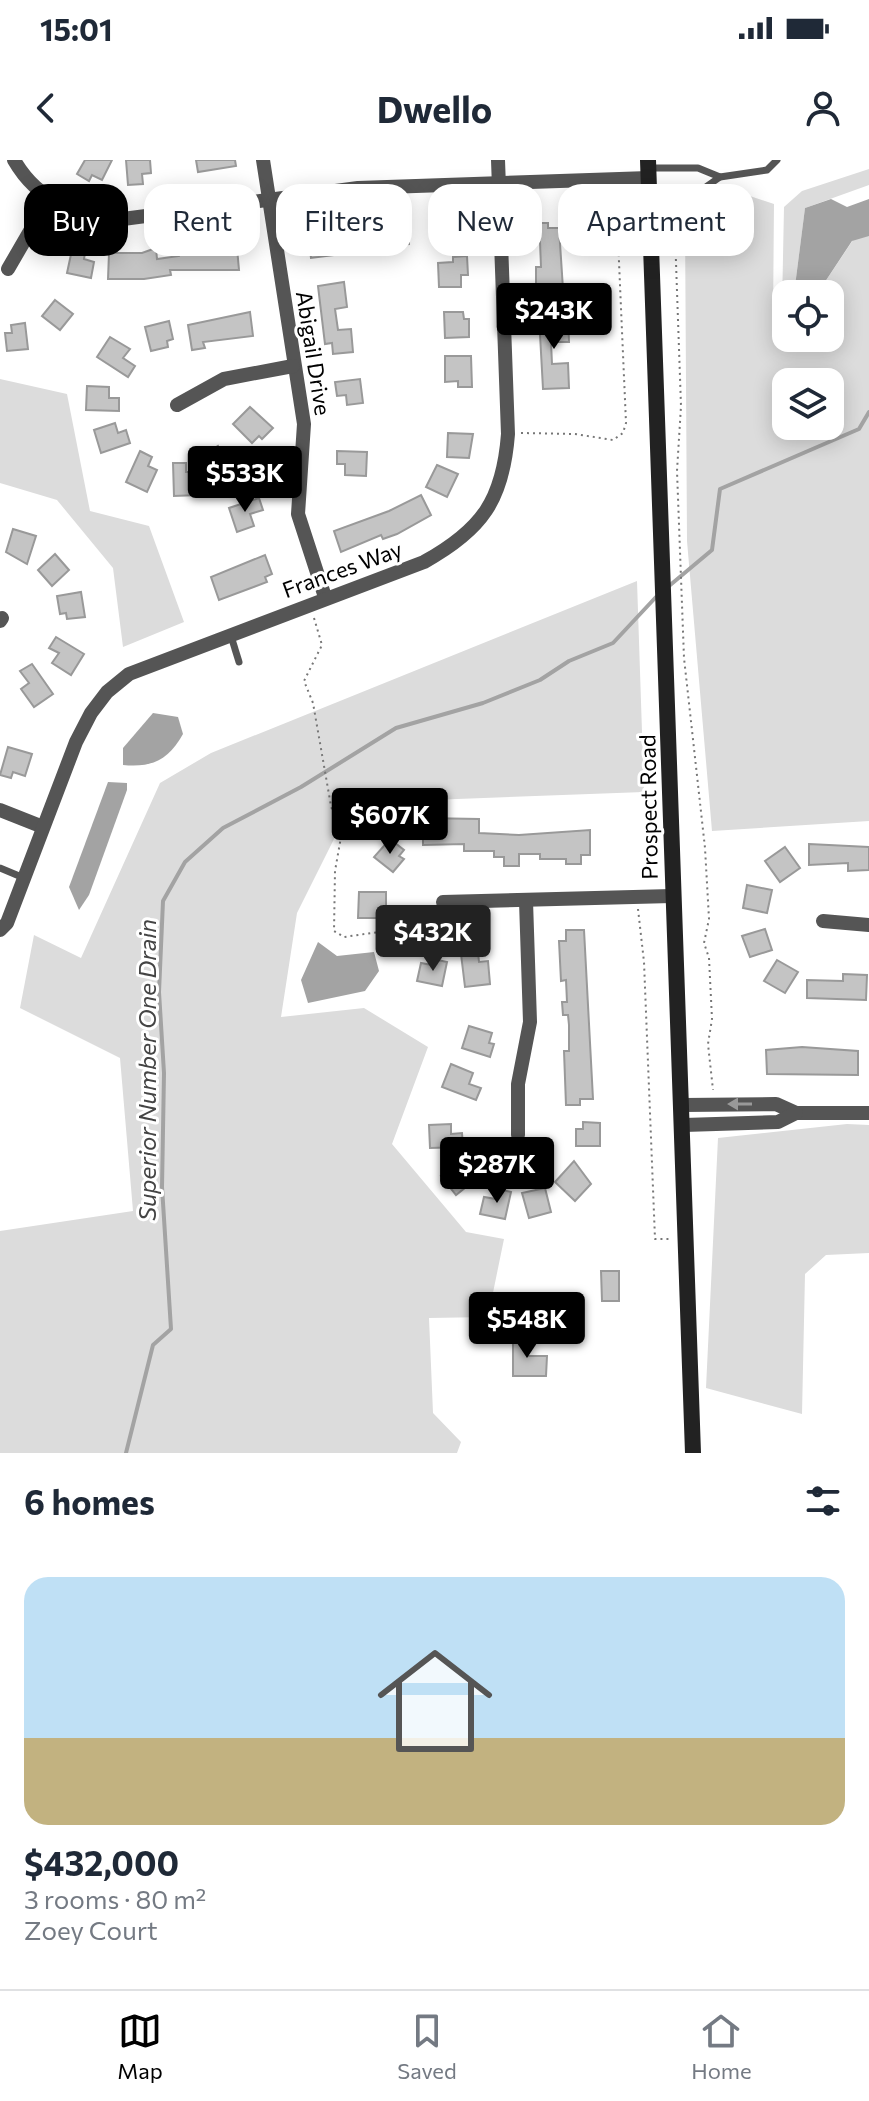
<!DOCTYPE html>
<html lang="en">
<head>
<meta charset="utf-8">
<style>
	body { margin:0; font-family:Commissioner,sans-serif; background:#f6f6f7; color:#1f2937; height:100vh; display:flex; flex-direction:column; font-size:30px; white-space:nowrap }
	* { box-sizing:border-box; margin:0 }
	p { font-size:26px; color:#747a83 }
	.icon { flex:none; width:44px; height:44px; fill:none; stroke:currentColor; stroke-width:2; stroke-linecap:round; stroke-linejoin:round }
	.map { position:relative; height:1293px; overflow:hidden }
	.drawer { display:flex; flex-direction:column; background:#fff; flex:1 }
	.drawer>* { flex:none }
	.hud { position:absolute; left:24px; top:24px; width:822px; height:72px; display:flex; gap:16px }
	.buttons { position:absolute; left:772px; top:120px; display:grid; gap:16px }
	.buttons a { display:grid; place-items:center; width:72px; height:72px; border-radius:16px; background:#fff; box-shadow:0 4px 20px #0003; font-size:40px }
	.price { position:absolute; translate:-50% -68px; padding:0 18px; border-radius:8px; background:#000; color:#fff; font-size:26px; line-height:52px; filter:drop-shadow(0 2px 4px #0008) }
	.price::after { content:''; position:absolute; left:50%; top:48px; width:24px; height:18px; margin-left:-12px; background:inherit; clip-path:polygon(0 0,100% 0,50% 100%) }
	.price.current { background:#222; color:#fff }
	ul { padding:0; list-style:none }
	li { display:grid; align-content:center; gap:16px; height:424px; padding:0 24px }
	li span { display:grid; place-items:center; height:248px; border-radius:24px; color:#555 }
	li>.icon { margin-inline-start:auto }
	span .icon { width:144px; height:144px; fill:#fffc; stroke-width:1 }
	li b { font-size:34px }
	h2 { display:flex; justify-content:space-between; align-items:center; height:96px; padding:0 24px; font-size:34px }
	.tag { padding:0 28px; border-radius:24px; background:#fff; box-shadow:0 4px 20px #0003; font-size:28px; line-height:72px }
	.tag.current { background:#000; color:#fff }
	.status { display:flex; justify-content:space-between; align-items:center; height:56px; padding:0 40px; background:#fff; direction:ltr }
	.status svg { height:22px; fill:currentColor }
	header { display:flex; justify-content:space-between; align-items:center; height:104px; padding:0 24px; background:#fff; font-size:36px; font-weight:700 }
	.tabs { display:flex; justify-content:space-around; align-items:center; height:112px; border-top:2px solid #e0e1e3; background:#fff; font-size:22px; color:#747a83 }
	.tabs a { display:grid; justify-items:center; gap:4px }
	.tabs .current { color:#000 }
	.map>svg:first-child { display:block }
	.green { fill:#dcdcdc; fill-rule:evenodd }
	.water { fill:#a3a3a3 }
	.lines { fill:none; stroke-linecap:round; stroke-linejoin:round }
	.stream { stroke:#a3a3a3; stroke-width:4 }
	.building { fill:#c4c4c4; stroke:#999; stroke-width:2 }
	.path { stroke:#777; stroke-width:2; stroke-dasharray:2 4; stroke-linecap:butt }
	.service { stroke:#555; stroke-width:7 }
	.minor { stroke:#555; stroke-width:14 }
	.secondary { stroke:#222; stroke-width:16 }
	.oneway { fill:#999 }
	.labels { text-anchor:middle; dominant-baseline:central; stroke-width:6; stroke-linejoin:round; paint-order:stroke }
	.street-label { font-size:22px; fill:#000; stroke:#fff }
	.water-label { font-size:24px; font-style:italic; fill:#444; stroke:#fff }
</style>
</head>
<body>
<div class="status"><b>15:01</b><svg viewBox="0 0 49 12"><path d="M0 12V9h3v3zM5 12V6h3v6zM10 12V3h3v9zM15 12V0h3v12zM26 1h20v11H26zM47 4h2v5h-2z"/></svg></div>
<header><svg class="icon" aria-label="back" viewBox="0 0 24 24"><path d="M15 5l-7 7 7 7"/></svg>Dwello<svg class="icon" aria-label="person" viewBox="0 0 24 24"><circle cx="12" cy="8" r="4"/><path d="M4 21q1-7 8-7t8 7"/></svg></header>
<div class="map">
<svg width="869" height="1293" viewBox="0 0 869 1293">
	<rect width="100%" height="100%" fill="#fff"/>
	<!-- green -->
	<g class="green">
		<polygon points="869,9 869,25 805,48 794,134 786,134 786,146 782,147 784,47 802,31"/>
		<path d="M741 33 774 44 773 158H786V178H830V134H817L853 80 869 75V661L712 671 687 381 685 61ZM786 222H830V266H786Z"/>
		<polygon points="0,219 67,234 90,351 149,366 184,462 123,487 113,408 57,340 0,323"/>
		<polygon points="637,421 644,632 352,643 297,753 281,857 364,848 428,887 392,984 466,1072 504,1079 488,1157 429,1158 433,1253 461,1282 457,1293 0,1293 0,1071 133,1051 120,898 20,848 34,775 81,798 160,623 211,593"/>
		<polygon points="847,964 869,965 869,1093 826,1095 805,1114 802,1254 706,1228 718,978"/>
	</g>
	<!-- water -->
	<g class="water">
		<polygon points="831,39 847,47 869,39 869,76 852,81 817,134 794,134 805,48"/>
		<path d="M153 553 178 557 183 574C169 599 153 608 123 605V588Z"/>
		<polygon points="108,622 127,623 127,630 89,735 79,750 69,727"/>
		<polygon points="318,782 337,796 374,792 379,811 365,831 308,843 301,820"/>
	</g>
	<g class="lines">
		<!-- stream -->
		<g class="stream">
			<polyline points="669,426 712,390 720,329 859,269 869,252"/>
			<polyline points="126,1293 153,1185 171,1169 162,1027 164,913 159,832 163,741 185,702 223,668 301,627 396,568 483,543 540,520 569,501 613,483 656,437"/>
		</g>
	</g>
	<!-- building -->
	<g class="building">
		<polygon points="85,0 112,0 102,20 92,15 89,21 77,14"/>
		<polygon points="126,0 150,0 151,13 142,14 143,24 128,25"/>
		<polygon points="196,0 235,0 236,6 198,12"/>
		<polygon points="463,57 458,82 438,83 438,58"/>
		<polygon points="399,59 399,65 408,65 409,84 334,90 335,95 311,98 308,75 319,74 317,64 361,61 361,72 385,71 385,60"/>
		<polygon points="534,63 548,63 548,68 559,68 563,129 536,130 536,107 541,107 540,82 534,82"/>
		<polygon points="225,78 226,89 237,88 239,110 170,110 171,115 144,119 108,119 109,93 142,93 156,88 157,99 179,96 179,85 191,85 191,90 213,88 212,80"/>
		<polygon points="73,85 86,88 84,99 94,102 91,118 67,113"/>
		<polygon points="467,96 468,115 461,115 461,127 439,127 438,103 453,102 453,97"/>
		<polygon points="344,122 347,147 335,149 338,170 351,169 353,192 333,194 332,183 325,184 318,126"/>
		<polygon points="55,140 73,154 60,170 42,156"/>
		<polygon points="250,152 253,176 203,182 205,188 192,190 188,165"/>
		<polygon points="444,152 463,152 464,159 469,159 469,177 445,178"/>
		<polygon points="568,155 569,182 551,182 552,204 568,203 569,228 543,229 539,156"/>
		<polygon points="169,161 173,179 167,181 168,187 151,191 145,167"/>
		<polygon points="25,163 28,189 7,191 5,173 12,173 11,165"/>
		<polygon points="110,177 130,189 123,198 135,206 128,217 97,197"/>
		<polygon points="445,196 471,196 472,227 458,227 458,221 445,222"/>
		<polygon points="360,219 363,243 347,245 346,235 337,236 335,222"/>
		<polygon points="87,226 109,227 109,238 119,238 119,251 86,250"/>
		<polygon points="250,247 273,268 262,279 259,276 252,283 233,264"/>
		<polygon points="115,263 118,273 126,270 130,283 101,293 94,270"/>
		<polygon points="448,273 473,274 469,298 447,297"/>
		<polygon points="218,286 223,294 233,288 245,307 224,320 207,293"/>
		<polygon points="140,291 152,297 148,306 157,310 147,332 126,322"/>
		<polygon points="337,291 367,292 366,316 345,315 345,304 337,304"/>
		<polygon points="173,303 186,303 186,312 198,312 199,335 174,336"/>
		<polygon points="437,305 458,314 447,337 426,327"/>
		<polygon points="421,335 431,355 397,374 383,379 381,375 341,392 334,371 389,351"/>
		<polygon points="259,338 263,350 250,354 254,366 237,372 229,348"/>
		<polygon points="13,369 36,376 27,404 6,392"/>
		<polygon points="55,394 69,410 52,426 38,410"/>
		<polygon points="265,395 272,414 265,417 267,422 219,440 211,417"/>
		<polygon points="81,432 85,457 67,459 66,453 60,454 57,436"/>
		<polygon points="56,477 84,494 71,515 52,503 59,493 49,488"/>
		<polygon points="32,504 53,534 34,547 21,529 29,523 20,511"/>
		<polygon points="8,587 32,594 25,616 13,612 11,618 0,615"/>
		<polygon points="423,658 479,659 479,673 519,675 590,670 590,695 581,695 581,704 566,704 566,699 540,699 540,694 519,694 519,706 504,706 504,697 494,697 494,691 464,691 464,684 423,685"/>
		<polygon points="390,679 404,690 399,696 404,699 393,712 374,697"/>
		<polygon points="809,684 869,687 869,710 848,711 848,703 809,705"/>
		<polygon points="785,687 800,708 780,722 765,701"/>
		<polygon points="747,725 772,730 767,753 743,748"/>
		<polygon points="359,732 386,732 386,758 358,758"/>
		<polygon points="765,769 772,790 750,797 742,776"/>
		<polygon points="566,770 584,770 593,939 580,939 580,945 566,945 564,891 569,891 569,865 568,855 563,855 562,842 567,842 566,820 561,821 559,781 566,781"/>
		<polygon points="478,792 479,802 488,801 490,824 465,827 461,794"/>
		<polygon points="433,799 447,802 442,826 417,821 421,803 432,805"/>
		<polygon points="777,800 798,812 785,833 764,821"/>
		<polygon points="843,814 867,815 866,840 807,838 807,820 843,821"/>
		<polygon points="469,866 492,873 489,883 494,884 490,897 462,888"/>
		<polygon points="802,887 858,891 858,915 767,914 766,890"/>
		<polygon points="451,904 473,913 469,924 481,928 476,940 442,927"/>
		<polygon points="583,962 600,963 600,986 576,986 576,969 583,969"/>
		<polygon points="451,964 451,974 462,973 463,987 430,988 429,965"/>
		<polygon points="574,1001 591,1024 575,1041 555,1022"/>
		<polygon points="459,1002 464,1012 471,1006 480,1016 456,1035 441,1016"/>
		<polygon points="545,1028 551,1052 529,1058 522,1033"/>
		<polygon points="498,1029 511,1032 505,1059 480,1054 484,1037 496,1039"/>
		<polygon points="601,1111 619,1111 619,1141 602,1141"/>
		<polygon points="513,1176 527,1176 528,1196 547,1196 546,1216 513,1216"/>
	</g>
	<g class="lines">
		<!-- path -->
		<g class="path">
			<polyline points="674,45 681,246 677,311 684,498 705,688 709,759 704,783 709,798 712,859 708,884 713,930"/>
			<polyline points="521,273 575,274 613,280 623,273 626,263 616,33"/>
			<polyline points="314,458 322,485 304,521 313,543 331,646 341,677 335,711 334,771 344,777 393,770 407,781 416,776 435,752"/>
			<polyline points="638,749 644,802 655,1079 670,1079"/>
		</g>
		<!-- service -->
		<g class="service">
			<polyline points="648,8 698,8 720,17 700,31 649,36"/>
			<polyline points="720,17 767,10 777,0"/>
			<polyline points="231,476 239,502"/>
			<polyline points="0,708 24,718"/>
		</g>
		<!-- minor -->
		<g class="minor">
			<path d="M14 0C40 45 75 51 123 59L358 28 649 18"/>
			<polyline points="263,0 304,264 298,354 325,437"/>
			<polyline points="8,109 48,40"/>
			<polyline points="177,245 224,219 293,206"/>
			<polyline points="0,461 2,458"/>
			<polyline points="0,650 43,667"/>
			<polyline points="443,742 672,736"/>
			<polyline points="823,761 869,765"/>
			<path d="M0 770 7 763 76 582 91 553 107 532 129 514 424 402C482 370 503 340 508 274L498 0"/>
			<polyline points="683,945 776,944 796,953 869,953"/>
			<polyline points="684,965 778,962 796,953"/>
			<polyline points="518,975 518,924 530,862 526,741"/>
		</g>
		<!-- secondary -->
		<polyline class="secondary" points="648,0 693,1293"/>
	</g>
	<!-- one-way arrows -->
	<defs><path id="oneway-solid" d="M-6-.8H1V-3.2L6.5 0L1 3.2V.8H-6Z" transform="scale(2)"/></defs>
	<use class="oneway" href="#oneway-solid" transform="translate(740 944) rotate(180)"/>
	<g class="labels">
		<!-- street labels -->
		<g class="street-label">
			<text transform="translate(314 193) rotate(81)">Abigail Drive</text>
			<text transform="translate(342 409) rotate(-20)">Frances Way</text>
			<text transform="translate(648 647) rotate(-91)">Prospect Road</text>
		</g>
		<!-- water labels -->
		<g class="water-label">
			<text transform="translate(146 910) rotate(-90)">Superior Number One Drain</text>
		</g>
	</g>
</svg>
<div class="buttons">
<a><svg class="icon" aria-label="locate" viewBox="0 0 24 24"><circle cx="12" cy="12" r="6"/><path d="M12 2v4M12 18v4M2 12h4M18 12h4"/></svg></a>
<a><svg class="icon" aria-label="layers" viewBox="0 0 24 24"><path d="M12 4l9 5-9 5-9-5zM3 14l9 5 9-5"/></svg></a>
</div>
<b class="price" style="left:554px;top:191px">$243K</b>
<b class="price" style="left:245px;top:354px">$533K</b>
<b class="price" style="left:390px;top:696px">$607K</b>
<b class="price current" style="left:433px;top:813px">$432K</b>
<b class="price" style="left:497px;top:1045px">$287K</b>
<b class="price" style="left:527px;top:1200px">$548K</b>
<div class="hud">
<a class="tag current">Buy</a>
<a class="tag">Rent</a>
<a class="tag">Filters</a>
<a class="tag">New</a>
<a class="tag">Apartment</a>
</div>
</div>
<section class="drawer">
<h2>6 homes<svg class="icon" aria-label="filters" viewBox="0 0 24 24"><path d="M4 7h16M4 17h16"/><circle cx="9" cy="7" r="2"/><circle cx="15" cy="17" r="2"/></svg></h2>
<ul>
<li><span style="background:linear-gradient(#bfe0f5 65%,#c2b280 0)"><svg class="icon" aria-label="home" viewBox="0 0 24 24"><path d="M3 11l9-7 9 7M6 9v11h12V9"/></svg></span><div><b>$432,000</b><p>3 rooms · 80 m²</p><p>Zoey Court</p></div></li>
</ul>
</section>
<nav class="tabs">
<a class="current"><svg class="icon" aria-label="map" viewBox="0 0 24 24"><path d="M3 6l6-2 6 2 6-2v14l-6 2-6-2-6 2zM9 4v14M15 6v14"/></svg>Map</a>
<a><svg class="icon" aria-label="saved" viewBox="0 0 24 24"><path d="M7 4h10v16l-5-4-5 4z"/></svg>Saved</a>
<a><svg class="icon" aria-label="home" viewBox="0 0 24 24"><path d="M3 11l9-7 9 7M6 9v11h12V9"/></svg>Home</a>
</nav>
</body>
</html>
